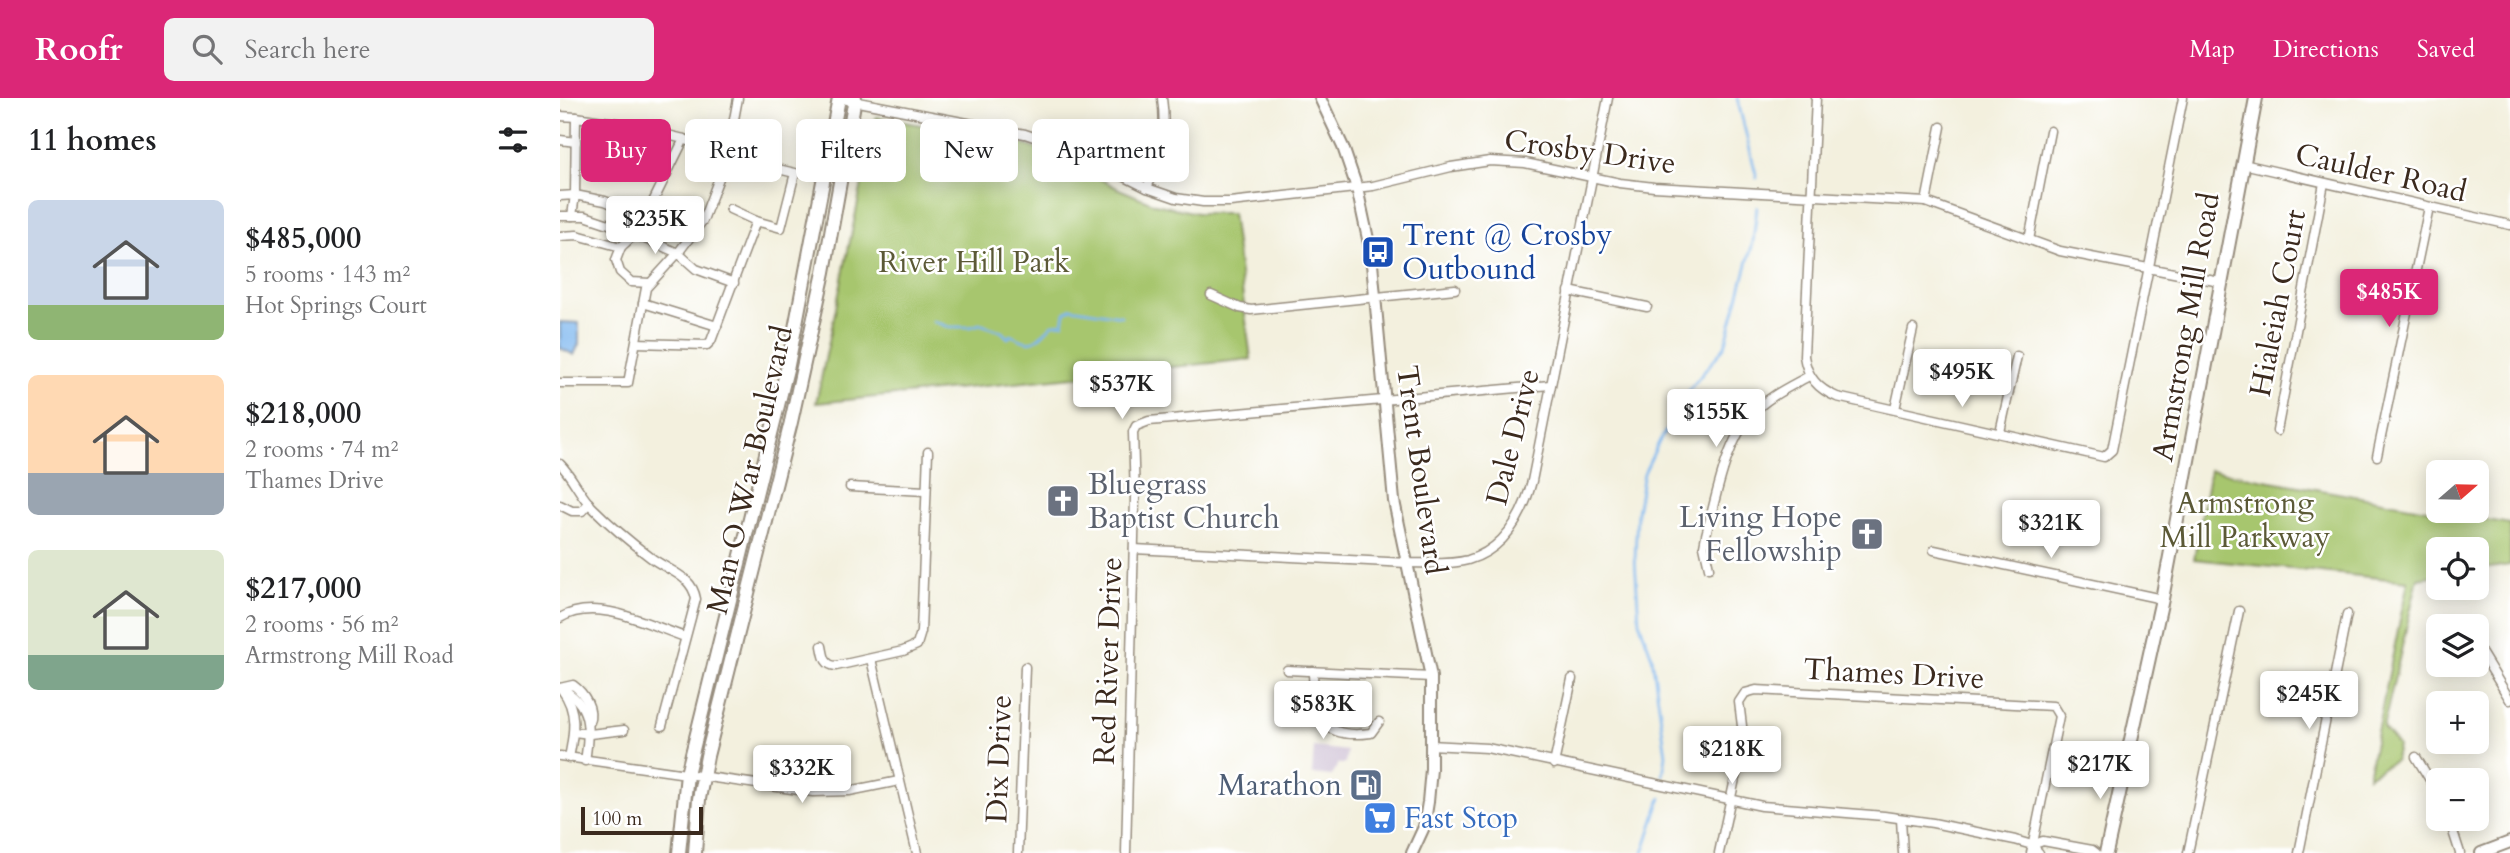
<!DOCTYPE html>
<html lang="en">
<head>
<meta charset="utf-8">
<style>
	body { margin:0; font-family:Cardo,serif; background:#f2f2f2; color:#202124; height:100vh; display:flex; flex-direction:column; font-size:26px; white-space:nowrap }
	* { box-sizing:border-box; margin:0 }
	p { font-size:23px; color:#757577 }
	.icon { flex:none; width:38px; height:38px; fill:none; stroke:currentColor; stroke-width:2; stroke-linecap:round; stroke-linejoin:round }
	.map { position:relative; flex:1; overflow:hidden }
	.details { display:flex; flex-direction:column; background:#fff; width:560px }
	.details>* { flex:none }
	.guide { position:absolute; left:21px; top:21px; width:665px; height:63px; display:flex; gap:14px }
	.needle { width:46px; rotate:70deg }
	.tools { position:absolute; left:1866px; top:362px; display:grid; gap:14px }
	.tools a { display:grid; place-items:center; width:63px; height:63px; border-radius:10px; background:#fff; box-shadow:0 4px 18px #0003; font-size:35px }
	.scale { position:absolute; left:21px; bottom:18px; width:122px; box-sizing:border-box; padding-left:7px; border:4px solid #3b2a1e; border-top:0; font-size:19px; line-height:24px; white-space:nowrap; color:#3b2a1e; -webkit-text-stroke:5px #fff; paint-order:stroke }
	.price { position:absolute; translate:-50% -60px; padding:0 16px; border-radius:7px; background:#fff; color:#222; font-size:23px; line-height:46px; filter:drop-shadow(0 2px 4px #0008) }
	.price::after { content:''; position:absolute; left:50%; top:42px; width:21px; height:16px; margin-left:-10px; background:inherit; clip-path:polygon(0 0,100% 0,50% 100%) }
	.price.active { background:#db2777; color:#fff }
	ul { padding:0; list-style:none }
	li { display:flex; align-items:center; gap:21px; height:175px; padding:0 28px }
	li span { display:grid; place-items:center; flex:none; width:196px; height:140px; border-radius:10px; color:#555 }
	li>.icon { margin-inline-start:auto }
	span .icon { width:84px; height:84px; fill:#fffc; stroke-width:1 }
	li b { font-size:30px }
	h2 { display:flex; justify-content:space-between; align-items:center; height:84px; padding:0 28px; font-size:30px }
	.chip { padding:0 24px; border-radius:10px; background:#fff; box-shadow:0 4px 18px #0003; font-size:24px; line-height:63px }
	.chip.active { background:#db2777; color:#fff }
	header { display:flex; align-items:center; gap:42px; box-sizing:border-box; height:98px; padding:0 35px; background:#db2777; color:#fff }
	header strong { font-size:33px }
	nav { display:flex; gap:38px; margin-inline-start:auto; font-size:24px }
	.search { width:490px; height:63px; background:#f2f2f2; display:flex; align-items:center; gap:18px; box-sizing:border-box; padding:0 24px; border-radius:10px; color:#757577; font-size:26px }
	main { display:flex; flex:1; min-height:0 }
	.map>svg:first-child { display:block }
	.industrial { fill:#ccbed3 }
	.green { fill:#a7c66e; stroke:#717846; stroke-width:2 }
	.water { fill:#7eb7ef; stroke:#5c7086; stroke-width:2 }
	.lines { fill:none; stroke-linecap:round; stroke-linejoin:round }
	.stream { stroke:#7eb7ef; stroke-width:2.5 }
	.minor-casing { stroke:#978d7e; stroke-width:11 }
	.tertiary-casing { stroke:#978d7e; stroke-width:14 }
	.secondary-casing { stroke:#978d7e; stroke-width:16 }
	.primary-casing { stroke:#978d7e; stroke-width:16 }
	.minor { stroke:#fff; stroke-width:8 }
	.tertiary { stroke:#fff; stroke-width:10 }
	.secondary { stroke:#fff; stroke-width:12 }
	.primary { stroke:#fff; stroke-width:12 }
	.labels { text-anchor:middle; dominant-baseline:central; stroke-width:5; stroke-linejoin:round; paint-order:stroke }
	.street-label { font-size:30px; fill:#3b2a1e; stroke:#fff }
	.transit-label { font-size:30px; fill:#164399; stroke:#fff; text-anchor:start }
	.park-label { font-size:30px; fill:#5b5936; stroke:#fff }
	.worship-label { font-size:30px; fill:#5b616d; stroke:#fff; text-anchor:start }
	.service-label { font-size:30px; fill:#4e5e75; stroke:#fff; text-anchor:end }
	.shop-label { font-size:30px; fill:#366cbe; stroke:#fff; text-anchor:start }
</style>
</head>
<body>
<header>
<strong>Roofr</strong>
<div class="search"><svg class="icon" aria-label="search" viewBox="0 0 24 24"><circle cx="10" cy="10" r="6"/><path d="M15 15l6 6"/></svg>Search here</div>
<nav><a>Map</a><a>Directions</a><a>Saved</a></nav>
</header>
<main>
<section class="details">
<h2>11 homes<svg class="icon" aria-label="filters" viewBox="0 0 24 24"><path d="M4 7h16M4 17h16"/><circle cx="9" cy="7" r="2"/><circle cx="15" cy="17" r="2"/></svg></h2>
<ul>
<li><span style="background:linear-gradient(#c9d6e8 75%,#8fb573 0)"><svg class="icon" aria-label="home" viewBox="0 0 24 24"><path d="M3 11l9-7 9 7M6 9v11h12V9"/></svg></span><div><b>$485,000</b><p>5 rooms · 143 m²</p><p>Hot Springs Court</p></div></li>
<li><span style="background:linear-gradient(#ffd9b3 70%,#9aa5b1 0)"><svg class="icon" aria-label="home" viewBox="0 0 24 24"><path d="M3 11l9-7 9 7M6 9v11h12V9"/></svg></span><div><b>$218,000</b><p>2 rooms · 74 m²</p><p>Thames Drive</p></div></li>
<li><span style="background:linear-gradient(#dfe7d0 75%,#7fa58c 0)"><svg class="icon" aria-label="home" viewBox="0 0 24 24"><path d="M3 11l9-7 9 7M6 9v11h12V9"/></svg></span><div><b>$217,000</b><p>2 rooms · 56 m²</p><p>Armstrong Mill Road</p></div></li>
</ul>
</section>
<div class="map">
<svg width="1950" height="755" viewBox="0 0 1950 755">
	<rect width="100%" height="100%" fill="#fff"/>
	<filter id="ink" filterUnits="userSpaceOnUse"><feTurbulence type="fractalNoise" baseFrequency=".0143" numOctaves="2"/><feDisplacementMap in="SourceGraphic" scale="14" xChannelSelector="R" yChannelSelector="G"/><feConvolveMatrix kernelMatrix="1 2 1 2 8 2 1 2 1" color-interpolation-filters="sRGB"/></filter>
	<filter id="wash" filterUnits="userSpaceOnUse"><feTurbulence type="fractalNoise" baseFrequency=".00686" numOctaves="4" result="noise"/><feDisplacementMap in="SourceGraphic" scale="28" xChannelSelector="R" yChannelSelector="G"/><feGaussianBlur stdDeviation="1.57" result="paint"/><feColorMatrix in="noise" values="0 0 0 0 0 0 0 0 0 0 0 0 0 0 0 0 0 1.4 0 .05"/><feComposite in="paint" operator="in"/></filter>
	<g filter="url(#wash)">
		<rect width="100%" height="100%" fill="#f3f0de"/>
		<!-- industrial -->
		<polygon class="industrial" points="754,649 787,653 785,666 778,666 772,678 752,676"/>
		<!-- green -->
		<g class="green">
			<polygon points="316,19 457,44 501,60 559,91 595,106 637,115 672,115 691,261 256,305"/>
			<polygon points="1650,372 1950,426 1950,467 1916,472 1916,452 1878,452 1878,477 1858,480 1823,630 1838,647 1835,662 1808,678 1848,483 1634,461"/>
		</g>
		<!-- water -->
		<polygon class="water" points="0,224 19,225 19,246 14,257 0,250"/>
		<g class="lines">
			<!-- stream -->
			<g class="stream">
				<polyline points="1177,0 1197,80"/>
				<path d="M373 223 389 229H410L420 226 441 233 448 240 451 237C476 251 476 241 493 226L503 225 505 215 511 210 561 218"/>
				<polyline points="1103,677 1106,657 1092,559 1079,523 1075,461 1077,414 1084,375 1101,340 1121,311 1130,291 1165,248 1193,144 1197,109"/>
				<polyline points="1083,755 1101,700"/>
			</g>
		</g>
	</g>
	<g filter="url(#ink)">
		<g class="lines">
			<defs>
				<g id="minor">
					<polyline points="277,0 465,36 507,50 587,90 616,100 643,104 670,104 813,88 891,69 930,63 965,65 1060,85 1094,89 1366,104 1500,153 1660,184"/>
					<path d="M1256 0 1244 258C1247 279 1258 291 1277 299L1544 359 1552 352 1623 0"/>
					<polyline points="0,18 16,19"/>
					<polyline points="0,42 16,44"/>
					<polyline points="1683,66 1950,127"/>
					<path d="M587 90C601 57 607 37 602 0"/>
					<polyline points="0,98 15,97 16,19 63,26 124,41 85,120 45,103 15,97 12,118"/>
					<polyline points="1366,104 1381,29"/>
					<polyline points="170,111 196,123"/>
					<polyline points="0,118 25,118 55,128 118,155 136,171 174,185"/>
					<polyline points="74,137 61,149 56,162 60,174 71,184 90,185"/>
					<polyline points="0,138 17,137 61,149"/>
					<polyline points="1469,142 1490,33"/>
					<polyline points="1009,193 1087,209"/>
					<polyline points="651,197 680,210 691,212 895,191"/>
					<polyline points="83,205 157,228"/>
					<polyline points="76,245 147,247 151,243 196,123 221,130 235,75 167,59 124,41"/>
					<polyline points="0,285 68,285 86,190 118,155 143,122 167,59 178,0"/>
					<polyline points="1335,311 1353,231"/>
					<polyline points="1717,333 1764,85"/>
					<polyline points="1440,334 1457,258"/>
					<polyline points="1817,358 1869,109"/>
					<path d="M0 366C13 379 19 396 32 409 50 427 70 444 90 459 108 473 132 477 136 501L102 628"/>
					<polyline points="290,389 365,393"/>
					<polyline points="0,407 12,413 22,413 29,405"/>
					<path d="M574 451 847 465C867 465 889 467 908 462 945 451 963 417 972 383L1048 0"/>
					<polyline points="1374,452 1602,501"/>
					<path d="M1149 470 1144 448 1146 437C1156 400 1165 346 1191 317 1207 299 1229 289 1249 278"/>
					<path d="M0 520C37 498 89 527 125 539"/>
					<polyline points="1916,546 1950,602"/>
					<path d="M262 548C264 558 264 567 276 568L343 553 357 547 361 534 368 354"/>
					<polyline points="311,561 357,755"/>
					<polyline points="727,572 871,579"/>
					<path d="M753 573C754 618 760 642 811 635L819 624"/>
					<path d="M0 590C32 605 30 632 25 663"/>
					<path d="M0 590 13 587C24 595 34 610 29 624"/>
					<path d="M2 592C18 613 14 635 9 660"/>
					<polyline points="14,634 30,636 64,632"/>
					<polyline points="870,647 927,650 1202,708 1324,718 1373,725 1455,742 1472,747 1479,755"/>
					<polyline points="0,658 253,694 289,693 339,683"/>
					<polyline points="1856,659 1878,695"/>
					<polyline points="994,666 1012,581"/>
					<polyline points="1341,721 1343,755"/>
					<polyline points="1889,721 1900,755"/>
					<polyline points="1472,747 1483,743 1532,752 1536,755"/>
					<polyline points="458,755 465,569"/>
					<polyline points="566,755 575,400 573,334 576,328 589,323 990,287"/>
					<polyline points="1159,755 1181,653 1182,628 1179,604 1185,595 1196,592 1493,608 1499,618 1471,755"/>
					<polyline points="1628,755 1679,513"/>
					<polyline points="1739,755 1787,516"/>
				</g>
				<g id="tertiary">
					<polyline points="760,0 783,49 797,90 811,155 834,403 871,579 871,671 868,704 864,729 852,755"/>
					<polyline points="1921,755 1950,744"/>
				</g>
				<polyline id="secondary" points="1546,755 1602,501 1696,0"/>
				<g id="primary">
					<polyline points="119,755 127,676 228,267 279,0"/>
					<polyline points="135,755 139,701 147,658 231,324 264,174 295,0"/>
				</g>
			</defs>
			<!-- minor casing -->
			<use href="#minor" class="minor-casing"/>
			<!-- tertiary casing -->
			<use href="#tertiary" class="tertiary-casing"/>
			<!-- secondary casing -->
			<use href="#secondary" class="secondary-casing"/>
			<!-- primary casing -->
			<use href="#primary" class="primary-casing"/>
			<!-- minor -->
			<use href="#minor" class="minor"/>
			<!-- tertiary -->
			<use href="#tertiary" class="tertiary"/>
			<!-- secondary -->
			<use href="#secondary" class="secondary"/>
			<!-- primary -->
			<use href="#primary" class="primary"/>
		</g>
	</g>
	<!-- icons -->
	<defs>
		<symbol id="bus-square" viewBox="-11 -11 22 22"><rect x="-9" y="-9" width="18" height="18" rx="4" fill="#1a4fb4" stroke="#fff"/><path d="M-5-6H5V4H4V6H2V4H-2V6H-4V4H-5ZM-3.5-4V0h7V-4ZM-3.5 1.2v1.5H-2V1.2ZM2 1.2v1.5H3.5V1.2Z" fill="#fff"/></symbol>
		<symbol id="church-square" viewBox="-11 -11 22 22"><rect x="-9" y="-9" width="18" height="18" rx="4" fill="#6b7280" stroke="#fff"/><path d="M-1.2-6h2.4v3.5h3.3v2.4h-3.3V6h-2.4V-.1h-3.3v-2.4h3.3Z" fill="#fff"/></symbol>
		<symbol id="fuel-square" viewBox="-11 -11 22 22"><rect x="-9" y="-9" width="18" height="18" rx="4" fill="#5c6f8a" stroke="#fff"/><path d="M-5.5-6h7V0h2V4h1.3V-2.5L3-4.5l.8-.8L6-3V5H2.5V1h-1V6h-7ZM-4.2-4.7v3.2H.2V-4.7Z" fill="#fff"/></symbol>
		<symbol id="supermarket-square" viewBox="-11 -11 22 22"><rect x="-9" y="-9" width="18" height="18" rx="4" fill="#3f7fe0" stroke="#fff"/><path d="M-6-5.5h2.5l.6 2H6L4.5 2H-2.5L-4.4-4H-6ZM-1.5 3.2a1.3 1.3 0 1 0 .1 0ZM3 3.2a1.3 1.3 0 1 0 .1 0Z" fill="#fff"/></symbol>
	</defs>
	<g fill-rule="evenodd">
		<use href="#bus-square" x="799" y="135" width="38" height="38"/>
		<use href="#church-square" x="484" y="384" width="38" height="38"/>
		<use href="#church-square" x="1288" y="417" width="38" height="38"/>
		<use href="#fuel-square" x="787" y="668" width="38" height="38"/>
		<use href="#supermarket-square" x="801" y="701" width="38" height="38"/>
	</g>
	<g class="labels">
		<!-- street labels -->
		<g class="street-label">
			<text transform="translate(1030 54) rotate(8)">Crosby Drive</text>
			<text transform="translate(1821 75) rotate(13)">Caulder Road</text>
			<text transform="translate(1718 205) rotate(-79)">Hialeiah Court</text>
			<text transform="translate(1626 229) rotate(-80)">Armstrong Mill Road</text>
			<text transform="translate(953 339) rotate(-76)">Dale Drive</text>
			<text transform="translate(190 372) rotate(-77)">Man O War Boulevard</text>
			<text transform="translate(861 372) rotate(82)">Trent Boulevard</text>
			<text transform="translate(548 563) rotate(-88)">Red River Drive</text>
			<text transform="translate(1334 576) rotate(3)">Thames Drive</text>
			<text transform="translate(439 661) rotate(-88)">Dix Drive</text>
		</g>
		<!-- transit labels -->
		<g class="transit-label">
			<text x="842" y="137">Trent @ Crosby<tspan x="842" dy="34">Outbound</tspan></text>
		</g>
		<!-- park labels -->
		<g class="park-label">
			<text x="414" y="164">River Hill Park</text>
			<text x="1685" y="405">Armstrong<tspan x="1685" dy="34">Mill Parkway</tspan></text>
		</g>
		<!-- worship labels -->
		<g class="worship-label">
			<text x="528" y="386">Bluegrass<tspan x="528" dy="34">Baptist Church</tspan></text>
			<text x="1282" y="419" text-anchor="end">Living Hope<tspan x="1282" dy="34">Fellowship</tspan></text>
		</g>
		<!-- service labels -->
		<g class="service-label">
			<text x="782" y="687">Marathon</text>
		</g>
		<!-- shop labels -->
		<g class="shop-label">
			<text x="844" y="720">Fast Stop</text>
		</g>
	</g>
</svg>
<div class="tools">
<a><svg class="needle" viewBox="-14 -14 28 28"><path d="M0-13l5 13h-10z" fill="#e53935"/><path d="M0 13l5-13h-10z" fill="#757577"/></svg></a>
<a><svg class="icon" aria-label="locate" viewBox="0 0 24 24"><circle cx="12" cy="12" r="6"/><path d="M12 2v4M12 18v4M2 12h4M18 12h4"/></svg></a>
<a><svg class="icon" aria-label="layers" viewBox="0 0 24 24"><path d="M12 4l9 5-9 5-9-5zM3 14l9 5 9-5"/></svg></a>
<a>+</a>
<a>−</a>
</div>
<div class="scale">100 m</div>
<b class="price" style="left:95px;top:158px">$235K</b>
<b class="price active" style="left:1829px;top:231px">$485K</b>
<b class="price" style="left:1402px;top:311px">$495K</b>
<b class="price" style="left:562px;top:323px">$537K</b>
<b class="price" style="left:1156px;top:351px">$155K</b>
<b class="price" style="left:1491px;top:462px">$321K</b>
<b class="price" style="left:1749px;top:633px">$245K</b>
<b class="price" style="left:763px;top:643px">$583K</b>
<b class="price" style="left:1172px;top:688px">$218K</b>
<b class="price" style="left:1540px;top:703px">$217K</b>
<b class="price" style="left:242px;top:707px">$332K</b>
<div class="guide">
<a class="chip active">Buy</a>
<a class="chip">Rent</a>
<a class="chip">Filters</a>
<a class="chip">New</a>
<a class="chip">Apartment</a>
</div>
</div>
</main>
</body>
</html>
